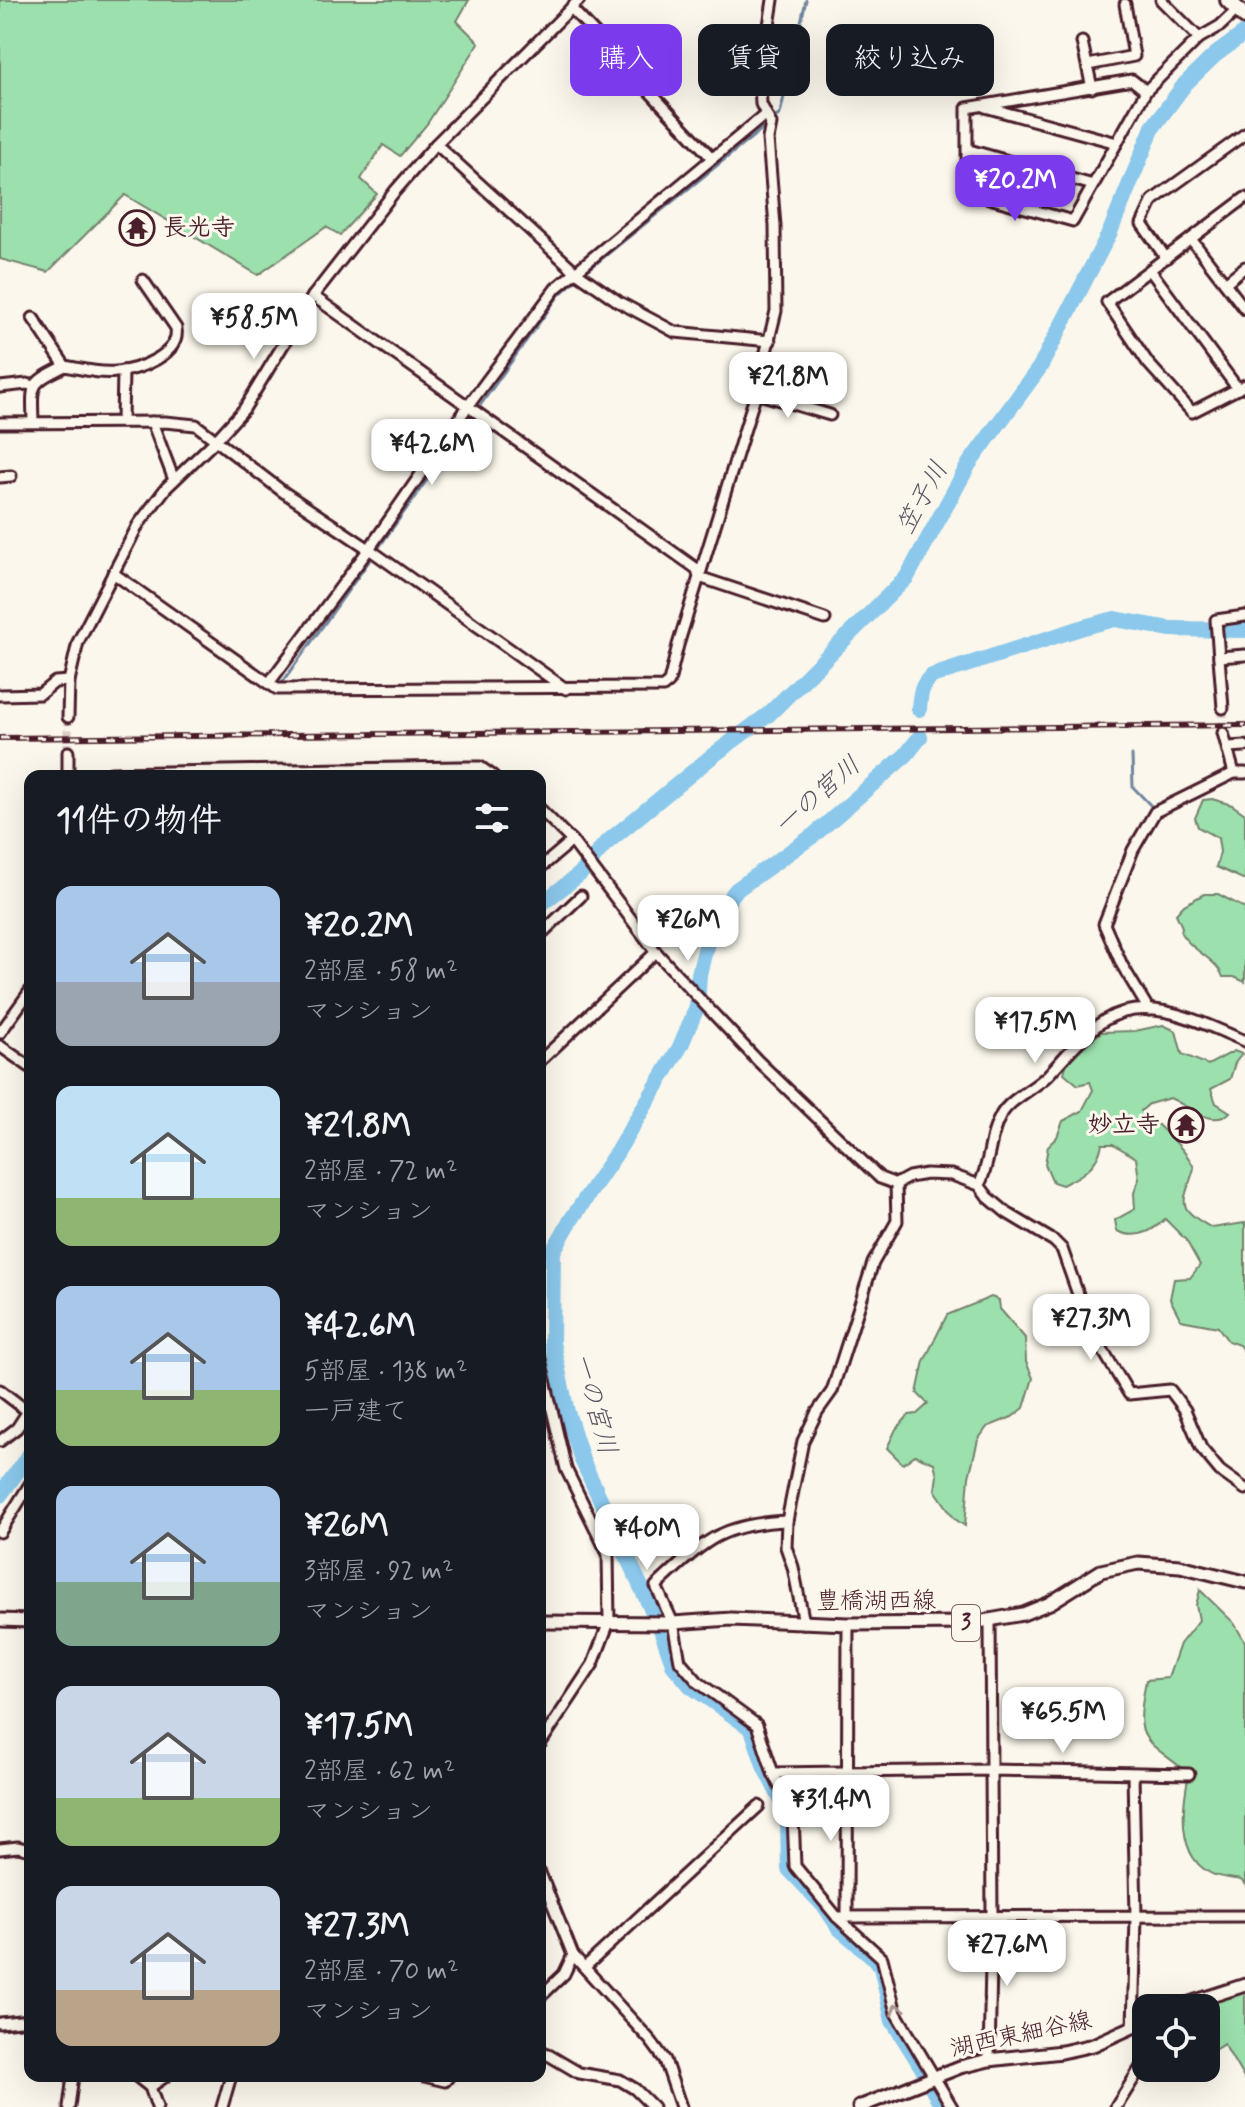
<!DOCTYPE html>
<html lang="ja">
<head>
<meta charset="utf-8">
<style>
	body { margin:0; font-family:Mynerve,"Klee One",sans-serif; background:#20242c; color:#f1f3f6; height:100vh; display:flex; flex-direction:column; font-size:30px; white-space:nowrap }
	* { box-sizing:border-box; margin:0 }
	p { font-size:26px; color:#9ea1a6 }
	.icon { flex:none; width:44px; height:44px; fill:none; stroke:currentColor; stroke-width:2; stroke-linecap:round; stroke-linejoin:round }
	.map { position:relative; flex:1; overflow:hidden }
	.drawer { position:absolute; left:24px; top:770px; width:522px; height:1312px; display:flex; flex-direction:column; background:#171b24; border-radius:16px; box-shadow:0 8px 32px #0002 }
	.drawer>* { flex:none }
	.hud { position:absolute; left:570px; top:24px; width:554px; height:72px; display:flex; gap:16px }
	.controls { position:absolute; left:1132px; top:1994px; display:grid; gap:16px }
	.controls a { display:grid; place-items:center; width:88px; height:88px; border-radius:16px; background:#171b24; box-shadow:0 8px 32px #0002; font-size:40px }
	.price { position:absolute; translate:-50% -68px; padding:0 18px; border-radius:16px; background:#fff; color:#222; font-size:26px; line-height:52px; filter:drop-shadow(0 2px 4px #0008) }
	.price::after { content:''; position:absolute; left:50%; top:48px; width:24px; height:18px; margin-left:-12px; background:inherit; clip-path:polygon(0 0,100% 0,50% 100%) }
	.price.on { background:#7c3aed; color:#fff }
	ul { padding:0; list-style:none }
	li { display:flex; align-items:center; gap:24px; height:200px; padding:0 32px }
	li span { display:grid; place-items:center; flex:none; width:224px; height:160px; border-radius:16px; color:#555 }
	li>.icon { margin-inline-start:auto }
	span .icon { width:96px; height:96px; fill:#fffc; stroke-width:1 }
	li b { font-size:34px }
	h2 { display:flex; justify-content:space-between; align-items:center; height:96px; padding:0 32px; font-size:34px }
	.chip { padding:0 28px; border-radius:16px; background:#171b24; box-shadow:0 8px 32px #0002; font-size:28px; line-height:72px }
	.chip.on { background:#7c3aed; color:#fff }
	.map>svg:first-child { display:block }
	.green { fill:#9ce1ad; stroke:#73806c; stroke-width:2 }
	.lines { fill:none; stroke-linecap:round; stroke-linejoin:round }
	.stream { stroke:#71849e; stroke-width:3 }
	.river { stroke:#8bc8eb; stroke-width:16 }
	.minor-tunnel { stroke:#d8ccc5; stroke-width:9; stroke-dasharray:9 4.5; stroke-linecap:butt }
	.minor-casing { stroke:#4a1f2b; stroke-width:15 }
	.major-casing { stroke:#4a1f2b; stroke-width:17 }
	.highway-casing { stroke:#4a1f2b; stroke-width:20 }
	.minor { stroke:#fbf7ec; stroke-width:9 }
	.major { stroke:#fbf7ec; stroke-width:11 }
	.highway { stroke:#fbf7ec; stroke-width:14 }
	.rail-casing { stroke:#4a1f2b; stroke-width:6 }
	.rail { stroke:#fbf7ec; stroke-width:3; stroke-dasharray:9; stroke-linecap:butt }
	.oneway { stroke:#ab9695 }
	.labels { text-anchor:middle; dominant-baseline:central; stroke-width:6; stroke-linejoin:round; paint-order:stroke }
	.shield { fill:#fbf7ec; stroke:#7f6065; stroke-width:2 }
	.shield-label { font-size:22px; font-weight:bold; fill:#4a1f2b }
	.poi-label { font-size:24px; font-weight:bold; fill:#4a1f2b; stroke:#fbf7ec; text-anchor:start }
	.street-label { font-size:24px; fill:#4a1f2b; stroke:#fbf7ec }
	.water-label { font-size:26px; font-style:italic; fill:#5e5265; stroke:#fbf7ec }
</style>
</head>
<body>
<div class="map">
<svg width="1245" height="2107" viewBox="0 0 1245 2107">
	<rect width="100%" height="100%" fill="#fbf7ec"/>
	<filter id="ink" filterUnits="userSpaceOnUse"><feTurbulence type="fractalNoise" baseFrequency=".0125" numOctaves="2"/><feDisplacementMap in="SourceGraphic" scale="16" xChannelSelector="R" yChannelSelector="G"/><feConvolveMatrix kernelMatrix="1 2 1 2 8 2 1 2 1" color-interpolation-filters="sRGB"/></filter>
	<g filter="url(#ink)">
		<!-- green -->
		<g class="green">
			<polygon points="0,0 469,0 457,21 479,43 427,124 400,156 383,145 361,179 377,194 340,235 326,227 258,275 125,195 48,272 0,259"/>
			<polygon points="1212,799 1232,805 1245,814 1245,880 1216,867 1220,852 1218,838 1198,827 1195,818 1203,800"/>
			<path d="M1204 894H1218L1245 908V982L1234 977H1223C1216 958 1191 951 1181 933L1182 927 1176 914 1184 905Z"/>
			<path d="M1163 1025 1176 1031 1182 1054 1208 1065 1234 1051 1242 1054 1235 1063 1230 1079 1211 1089 1216 1103 1230 1112C1213 1130 1187 1105 1170 1098L1149 1104 1141 1111C1157 1123 1187 1150 1194 1168 1185 1202 1172 1206 1212 1228L1245 1223V1353L1239 1345 1228 1341 1218 1327 1181 1320 1170 1299 1174 1279 1190 1278 1200 1265 1186 1240 1165 1219C1152 1232 1136 1240 1117 1231L1115 1220 1135 1209 1134 1193 1139 1179 1136 1158 1113 1144H1102C1098 1166 1082 1176 1062 1185L1053 1182 1045 1164 1048 1146 1057 1137 1063 1121 1082 1111 1093 1090 1090 1082 1078 1085 1064 1073 1069 1055 1077 1052 1101 1032 1135 1031Z"/>
			<polygon points="991,1297 999,1300 1000,1309 1025,1338 1026,1362 1033,1378 1024,1408 1012,1417 987,1427 978,1440 969,1477 965,1526 955,1519 935,1490 937,1475 934,1463 915,1455 903,1464 887,1448 896,1429 909,1415 917,1414 928,1404 917,1393 924,1361 947,1315"/>
			<path d="M1200 1590 1234 1623 1245 1642V1885L1241 1880C1232 1878 1219 1878 1210 1873 1176 1855 1182 1806 1189 1774 1143 1736 1134 1745 1146 1680L1168 1678 1180 1644 1199 1620 1196 1605Z"/>
			<polygon points="1245,1985 1245,2080 1224,2044 1206,2055 1206,2008 1190,2008"/>
		</g>
		<g class="lines">
			<!-- stream -->
			<g class="stream">
				<polyline points="772,120 780,114 806,0"/>
				<polyline points="583,274 767,125"/>
				<polyline points="536,327 559,295 576,280"/>
				<polyline points="280,686 536,327"/>
				<polyline points="1132,755 1133,787 1155,810"/>
			</g>
			<!-- river -->
			<g class="river">
				<path d="M919 709C920 695 921 685 932 676L1084 627 1115 619 1170 629 1245 630"/>
				<polyline points="920,737 906,755 814,835 736,890 718,914 710,931 699,974 697,1007 680,1047 617,1152 571,1220 553,1251 552,1343 567,1412 582,1460 662,1632 674,1666 691,1686 752,1729 765,1768 784,1805 788,1821 789,1869 826,1908 839,1928 873,1957 881,1967 893,2021 923,2069 942,2107"/>
				<polyline points="540,905 580,874 605,844 711,757 769,714 907,577 969,464 1040,367 1110,232 1153,127 1185,84 1215,55 1245,33"/>
				<polyline points="0,1495 30,1454"/>
			</g>
			<!-- minor-tunnel -->
			<g class="minor-tunnel">
				<polyline points="1223,708 1223,733"/>
				<polyline points="68,752 68,717"/>
			</g>
			<defs>
				<g id="minor">
					<polyline points="1161,0 1199,38"/>
					<polyline points="571,8 712,158"/>
					<polyline points="1082,42 1092,88"/>
					<polyline points="1088,65 1134,56 1125,4"/>
					<polyline points="1146,91 1132,80 967,108 967,192 1073,221 1146,91 1199,38 1220,26 1238,9"/>
					<polyline points="985,107 1117,143"/>
					<polyline points="436,144 576,272 619,302 675,332 770,341"/>
					<polyline points="969,150 1093,185"/>
					<polyline points="1245,198 1107,302 1148,363 1192,412 1245,385"/>
					<polyline points="1191,239 1245,309"/>
					<polyline points="1166,258 1142,224 1153,200 1245,134"/>
					<polyline points="1150,270 1238,389"/>
					<polyline points="1225,283 1245,267"/>
					<polyline points="313,296 697,569 699,577 825,619"/>
					<path d="M33 318 65 366C29 384 32 383 33 422"/>
					<path d="M65 366C82 369 99 374 116 372 138 370 181 355 176 328L143 280"/>
					<polyline points="0,387 27,384 34,386"/>
					<polyline points="756,393 830,415"/>
					<polyline points="122,422 123,371"/>
					<polyline points="152,422 174,480"/>
					<polyline points="0,423 165,422 196,425 282,491 369,549 566,689"/>
					<polyline points="0,477 11,476"/>
					<polyline points="113,573 277,689 663,687 669,682 678,645 756,393 776,311 775,226 768,139 771,124 761,104 760,83 773,0"/>
					<polyline points="1219,657 1245,655"/>
					<polyline points="269,683 369,549 468,406 556,288 766,114"/>
					<polyline points="0,695 40,694 55,682 69,681"/>
					<polyline points="1223,708 1216,620 1245,616"/>
					<polyline points="68,717 69,681 78,642 138,525 166,488 216,440 244,409 313,296 395,191 436,144 579,0"/>
					<polyline points="1223,733 1234,773"/>
					<polyline points="1228,747 1245,746"/>
					<polyline points="68,752 68,776"/>
					<polyline points="109,776 111,773 459,767 480,767 493,776"/>
					<polyline points="540,809 572,841 656,952 692,991 758,1061 880,1178 896,1184 909,1177 926,1174 952,1175 979,1185 988,1197 1007,1213 1054,1241 1062,1249 1080,1300 1101,1347 1129,1394 1170,1390 1185,1410 1201,1448 1220,1471 1245,1489"/>
					<polyline points="540,868 572,841"/>
					<polyline points="540,935 581,896"/>
					<polyline points="1149,1010 1122,965 1104,924 1133,850 1155,812 1234,773 1245,773"/>
					<polyline points="0,1033 30,991"/>
					<polyline points="0,1046 30,1067"/>
					<polyline points="540,1061 656,952"/>
					<path d="M979 1185C991 1163 988 1137 1001 1115 1010 1099 1034 1089 1047 1076 1065 1057 1083 1034 1105 1020 1149 993 1203 1024 1245 1041"/>
					<polyline points="540,1359 566,1469 608,1554 609,1622 593,1664 540,1744"/>
					<polyline points="0,1390 30,1413"/>
					<polyline points="0,1441 17,1428 30,1408"/>
					<path d="M787 1521C719 1524 705 1541 656 1586L673 1623 680 1661 698 1682 757 1725 773 1773 793 1814 795 1866 837 1917 882 1958 896 2013 952 2107"/>
					<polyline points="0,1532 30,1484"/>
					<polyline points="804,1623 793,1567 786,1547 787,1521 803,1441 817,1412 832,1391 873,1263 897,1221 896,1184"/>
					<polyline points="773,1773 991,1770 1189,1774"/>
					<polyline points="0,1849 18,1847 30,1850"/>
					<polyline points="540,1873 573,1955 651,2041 665,2060 681,2107"/>
					<polyline points="847,1916 848,1624"/>
					<polyline points="837,1917 1245,1916"/>
					<polyline points="585,1967 759,1806"/>
					<polyline points="540,1997 564,1974 573,1955"/>
					<polyline points="0,2023 30,2020"/>
					<polyline points="1133,2027 1136,1917 1133,1774"/>
					<polyline points="540,2050 579,2073 620,2080 635,2089 653,2107"/>
					<polyline points="989,2060 992,1915 990,1622"/>
					<polyline points="136,2076 150,2087 157,2107"/>
					<polyline points="424,2076 445,2081 449,2076"/>
					<polyline points="150,2087 166,2076"/>
					<polyline points="69,2107 73,2076"/>
					<polyline points="222,2107 231,2076"/>
					<polyline points="1116,2107 1146,2059"/>
				</g>
				<g id="major">
					<polyline points="0,1620 30,1621"/>
					<polyline points="540,1622 673,1623 731,1619 848,1624 972,1623 1023,1614 1050,1603 1101,1571 1138,1563 1180,1566 1245,1582"/>
					<polyline points="1174,2008 1245,1985"/>
					<polyline points="859,2107 960,2067 989,2060 1062,2052 1093,2045 1146,2021"/>
				</g>
				<polyline id="highway" points="1228,0 1245,17"/>
			</defs>
			<!-- minor casing -->
			<use href="#minor" class="minor-casing"/>
			<!-- major casing -->
			<use href="#major" class="major-casing"/>
			<!-- highway casing -->
			<use href="#highway" class="highway-casing"/>
			<!-- minor -->
			<use href="#minor" class="minor"/>
			<!-- major -->
			<use href="#major" class="major"/>
			<!-- highway -->
			<use href="#highway" class="highway"/>
			<defs>
				<polyline id="rail" points="0,738 1245,725"/>
			</defs>
			<!-- rail casing -->
			<use href="#rail" class="rail-casing"/>
			<!-- rail -->
			<use href="#rail" class="rail"/>
		</g>
		<!-- one-way arrows -->
		<defs><path id="oneway-chevron" d="M-2-3.5L2.5 0L-2 3.5" fill="none" stroke-width="1.6" stroke-linecap="round" stroke-linejoin="round" transform="scale(2)"/></defs>
		<use class="oneway" href="#oneway-chevron" transform="translate(897 2009) rotate(-109)"/>
	</g>
	<!-- icons -->
	<defs>
		<symbol id="temple-ring" viewBox="-11 -11 22 22"><circle r="9.5" fill="#fbf7ec" stroke="#4a1f2b" stroke-width="1.5"/><path d="M0-6L5-2H3V0L6.5 2.5H4V6H1.5V3h-3V6H-4V2.5H-6.5L-3 0V-2H-5Z" fill="#4a1f2b"/></symbol>
	</defs>
	<g fill-rule="evenodd">
		<use href="#temple-ring" x="117" y="208" width="40" height="40"/>
		<use href="#temple-ring" x="1166" y="1105" width="40" height="40"/>
	</g>
	<g class="labels">
		<!-- shield labels -->
		<rect class="shield" x="952" y="1605" width="28" height="36" rx="6"/>
		<g class="shield-label">
			<text x="966" y="1623">3</text>
		</g>
		<!-- poi labels -->
		<g class="poi-label">
			<text x="163" y="228">長光寺</text>
			<text x="1160" y="1125" text-anchor="end">妙立寺</text>
		</g>
		<!-- street labels -->
		<g class="street-label">
			<text x="876" y="1601">豊橋湖西線</text>
			<text transform="translate(1021 2035) rotate(-12)">湖西東細谷線</text>
		</g>
		<!-- water labels -->
		<g class="water-label">
			<text transform="translate(923 498) rotate(-61)">笠子川</text>
			<text transform="translate(818 796) rotate(-41)">一の宮川</text>
			<text transform="translate(594 1404) rotate(75)">一の宮川</text>
		</g>
	</g>
</svg>
<div class="controls">
<a><svg class="icon" aria-label="locate" viewBox="0 0 24 24"><circle cx="12" cy="12" r="6"/><path d="M12 2v4M12 18v4M2 12h4M18 12h4"/></svg></a>
</div>
<b class="price on" style="left:1015px;top:223px">¥20.2M</b>
<b class="price" style="left:254px;top:361px">¥58.5M</b>
<b class="price" style="left:788px;top:420px">¥21.8M</b>
<b class="price" style="left:432px;top:487px">¥42.6M</b>
<b class="price" style="left:688px;top:963px">¥26M</b>
<b class="price" style="left:1035px;top:1065px">¥17.5M</b>
<b class="price" style="left:1091px;top:1362px">¥27.3M</b>
<b class="price" style="left:647px;top:1572px">¥40M</b>
<b class="price" style="left:1063px;top:1755px">¥65.5M</b>
<b class="price" style="left:831px;top:1843px">¥31.4M</b>
<b class="price" style="left:1007px;top:1988px">¥27.6M</b>
<div class="hud">
<a class="chip on">購入</a>
<a class="chip">賃貸</a>
<a class="chip">絞り込み</a>
</div>
<section class="drawer">
<h2>11件の物件<svg class="icon" aria-label="filters" viewBox="0 0 24 24"><path d="M4 7h16M4 17h16"/><circle cx="9" cy="7" r="2"/><circle cx="15" cy="17" r="2"/></svg></h2>
<ul>
<li><span style="background:linear-gradient(#a9c7e8 60%,#9aa5b1 0)"><svg class="icon" aria-label="home" viewBox="0 0 24 24"><path d="M3 11l9-7 9 7M6 9v11h12V9"/></svg></span><div><b>¥20.2M</b><p>2部屋 · 58 m²</p><p>マンション</p></div></li>
<li><span style="background:linear-gradient(#bfe0f5 70%,#8fb573 0)"><svg class="icon" aria-label="home" viewBox="0 0 24 24"><path d="M3 11l9-7 9 7M6 9v11h12V9"/></svg></span><div><b>¥21.8M</b><p>2部屋 · 72 m²</p><p>マンション</p></div></li>
<li><span style="background:linear-gradient(#a9c7e8 65%,#8fb573 0)"><svg class="icon" aria-label="home" viewBox="0 0 24 24"><path d="M3 11l9-7 9 7M6 9v11h12V9"/></svg></span><div><b>¥42.6M</b><p>5部屋 · 138 m²</p><p>一戸建て</p></div></li>
<li><span style="background:linear-gradient(#a9c7e8 60%,#7fa58c 0)"><svg class="icon" aria-label="home" viewBox="0 0 24 24"><path d="M3 11l9-7 9 7M6 9v11h12V9"/></svg></span><div><b>¥26M</b><p>3部屋 · 92 m²</p><p>マンション</p></div></li>
<li><span style="background:linear-gradient(#c9d6e8 70%,#8fb573 0)"><svg class="icon" aria-label="home" viewBox="0 0 24 24"><path d="M3 11l9-7 9 7M6 9v11h12V9"/></svg></span><div><b>¥17.5M</b><p>2部屋 · 62 m²</p><p>マンション</p></div></li>
<li><span style="background:linear-gradient(#c9d6e8 65%,#b9a48a 0)"><svg class="icon" aria-label="home" viewBox="0 0 24 24"><path d="M3 11l9-7 9 7M6 9v11h12V9"/></svg></span><div><b>¥27.3M</b><p>2部屋 · 70 m²</p><p>マンション</p></div></li>
</ul>
</section>
</div>
</body>
</html>
